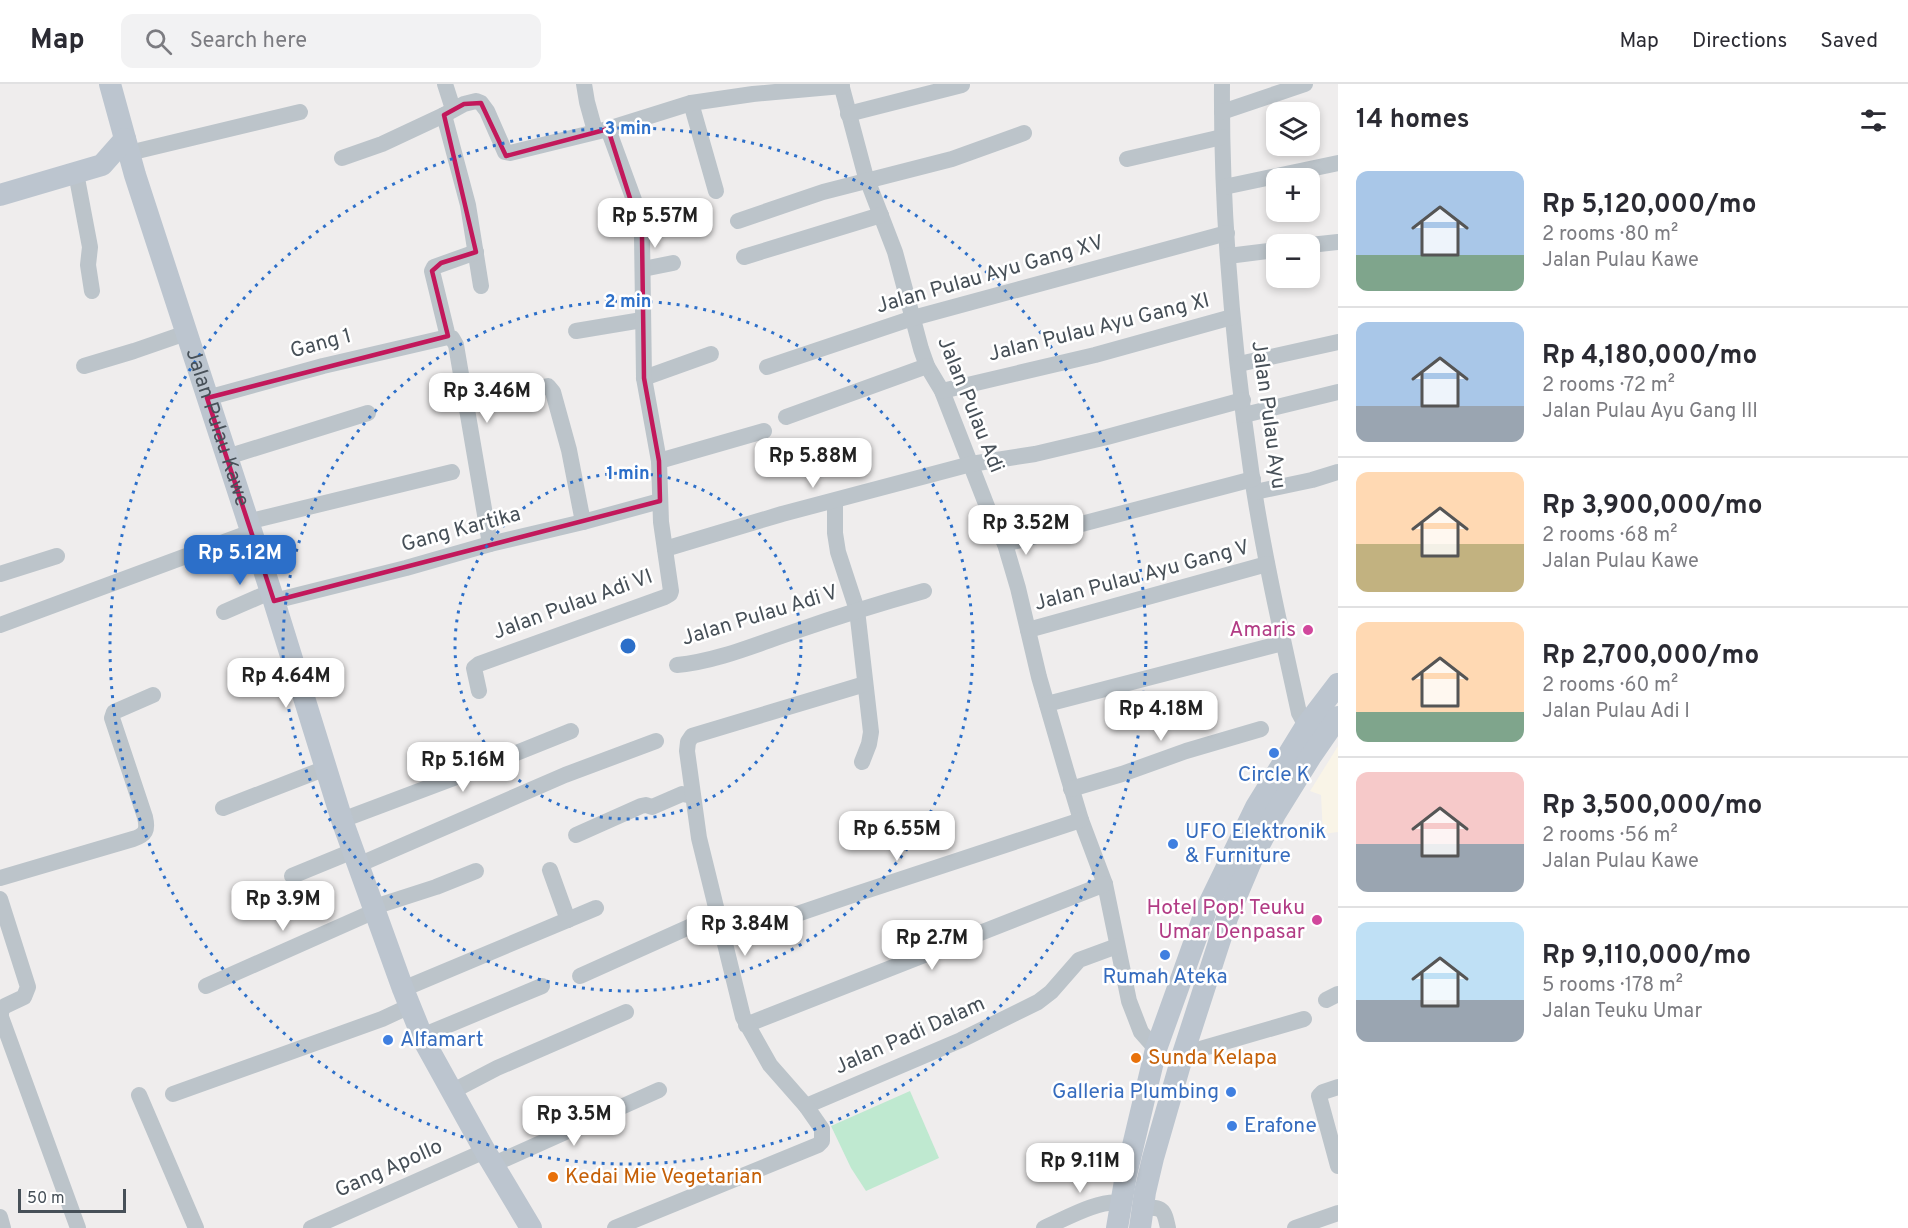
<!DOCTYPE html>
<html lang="en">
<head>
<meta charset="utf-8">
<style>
	body { margin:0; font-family:Overpass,sans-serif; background:#f2f2f3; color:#2b2b33; height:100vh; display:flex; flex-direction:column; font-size:22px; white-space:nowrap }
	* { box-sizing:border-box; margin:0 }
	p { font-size:20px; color:#7c7c81 }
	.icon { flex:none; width:33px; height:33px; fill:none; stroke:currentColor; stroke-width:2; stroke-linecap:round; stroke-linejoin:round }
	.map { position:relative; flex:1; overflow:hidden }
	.side { display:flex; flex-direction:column; background:#fff; width:570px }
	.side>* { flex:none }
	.controls { position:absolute; left:1266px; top:18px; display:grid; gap:12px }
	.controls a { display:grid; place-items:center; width:54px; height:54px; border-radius:12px; background:#fff; box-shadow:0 3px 9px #0003; font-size:30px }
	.scale { position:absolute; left:18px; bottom:15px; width:108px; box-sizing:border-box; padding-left:6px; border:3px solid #475058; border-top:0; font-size:16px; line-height:21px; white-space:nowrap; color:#475058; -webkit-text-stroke:4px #fff; paint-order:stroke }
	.price { position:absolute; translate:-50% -51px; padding:0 14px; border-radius:12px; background:#fff; color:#222; font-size:20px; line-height:39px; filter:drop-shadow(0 2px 3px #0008) }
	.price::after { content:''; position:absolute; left:50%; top:36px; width:18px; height:14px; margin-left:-9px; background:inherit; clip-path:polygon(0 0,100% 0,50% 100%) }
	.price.current { background:#2c6fc9; color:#fff }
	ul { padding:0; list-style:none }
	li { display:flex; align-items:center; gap:18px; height:150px; padding:0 18px }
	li+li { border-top:2px solid #e1e1e2 }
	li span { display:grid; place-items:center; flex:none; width:168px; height:120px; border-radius:12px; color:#555 }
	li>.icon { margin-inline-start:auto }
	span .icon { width:72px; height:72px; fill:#fffc; stroke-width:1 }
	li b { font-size:26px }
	h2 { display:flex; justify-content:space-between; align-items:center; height:72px; padding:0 18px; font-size:26px }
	header { display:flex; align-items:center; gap:36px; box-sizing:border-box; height:84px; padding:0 30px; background:#fff; border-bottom:2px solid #e1e1e2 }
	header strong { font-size:28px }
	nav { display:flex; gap:33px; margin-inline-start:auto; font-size:21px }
	.search { width:420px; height:54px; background:#f2f2f3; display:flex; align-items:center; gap:15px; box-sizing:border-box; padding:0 21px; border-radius:12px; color:#7c7c81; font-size:22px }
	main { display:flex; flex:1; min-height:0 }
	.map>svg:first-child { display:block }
	.commercial { fill:#f9f4e7 }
	.green { fill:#bfe9d0 }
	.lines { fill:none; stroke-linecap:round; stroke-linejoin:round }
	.street { stroke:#bcc4ca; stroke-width:16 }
	.secondary { stroke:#bcc5cf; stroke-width:22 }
	.marked { fill:none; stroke:#c2185b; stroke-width:4.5; stroke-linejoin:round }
	.ring { fill:none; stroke:#2c6fc9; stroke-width:3; stroke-dasharray:3 6 }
	.hotel-dot { fill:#d1479c; stroke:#fff; stroke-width:2 }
	.shop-dot { fill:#3f7fe0; stroke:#fff; stroke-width:2 }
	.food-dot { fill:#e8710a; stroke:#fff; stroke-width:2 }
	.labels { text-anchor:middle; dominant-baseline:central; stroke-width:5; stroke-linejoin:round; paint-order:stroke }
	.street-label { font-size:21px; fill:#475058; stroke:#fff }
	.hotel-label { font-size:21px; fill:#b23c85; stroke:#fff; text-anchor:end }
	.shop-label { font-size:21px; fill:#366cbe; stroke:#fff; text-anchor:start }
	.food-label { font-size:21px; fill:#c56008; stroke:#fff; text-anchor:start }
	.centre { fill:#2c6fc9; stroke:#fff; stroke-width:3 }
	.ring-label { font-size:18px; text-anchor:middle; font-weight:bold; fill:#2c6fc9; stroke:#fff; stroke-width:5; stroke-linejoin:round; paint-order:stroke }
</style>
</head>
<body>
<header>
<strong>Map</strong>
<div class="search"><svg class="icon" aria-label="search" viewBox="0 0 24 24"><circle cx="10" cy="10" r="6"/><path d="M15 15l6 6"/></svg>Search here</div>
<nav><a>Map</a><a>Directions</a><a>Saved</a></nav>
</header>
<main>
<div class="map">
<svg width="1338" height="1144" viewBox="0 0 1338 1144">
	<rect width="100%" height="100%" fill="#efeded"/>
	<!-- commercial -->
	<polygon class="commercial" points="1338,662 1338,748 1323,750 1321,711 1310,707"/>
	<!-- green -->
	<polygon class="green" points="910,1007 939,1074 866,1107 851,1084 831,1042"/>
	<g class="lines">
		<!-- street -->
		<g class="street">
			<polyline points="445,0 453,25"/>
			<polyline points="584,0 587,18 595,47"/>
			<polyline points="841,0 865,90 895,168 921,265 927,282 942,307 988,425 1005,460 1018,504 1039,593 1066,686 1081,736 1105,800 1129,917 1141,948 1156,965"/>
			<path d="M1222 0C1221 132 1233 263 1252 393 1264 473 1282 551 1299 629L1306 642 1313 648"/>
			<polyline points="691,19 716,107"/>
			<polyline points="1222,28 1305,0"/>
			<polyline points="848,30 962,1"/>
			<polyline points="444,31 468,121 481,202"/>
			<polyline points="129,69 300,28"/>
			<polyline points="342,74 382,60 444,31 464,20 476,17 481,19 487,27 505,68 510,69 608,45 691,19 753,10 842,2"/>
			<polyline points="1127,75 1222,53"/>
			<polyline points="76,89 90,163 88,181 92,207"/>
			<polyline points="1224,103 1338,79"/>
			<polyline points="738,137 823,108 952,75 1024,49"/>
			<polyline points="1310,161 1338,158"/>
			<polyline points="476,168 434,183 432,187 448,253 452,254 456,261 490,460"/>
			<polyline points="1228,172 1276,166"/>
			<polyline points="744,173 881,131"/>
			<polyline points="643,185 673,179"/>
			<polyline points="576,247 642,236"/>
			<polyline points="1239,280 1338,258"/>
			<polyline points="84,282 134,267 186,249"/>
			<polyline points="767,283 913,234 1227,149"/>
			<polyline points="644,294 711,270"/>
			<polyline points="532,305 548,302 553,308 569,366 583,438"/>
			<polyline points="942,307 1095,271 1232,233"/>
			<polyline points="207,314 323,282 448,253"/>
			<polyline points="1244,331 1338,308"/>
			<polyline points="786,333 927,282"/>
			<polyline points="227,373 368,329"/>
			<polyline points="659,377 764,347"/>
			<polyline points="1255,408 1312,396 1338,388"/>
			<polyline points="835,417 835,449 838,468 857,526 871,648 869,660 862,678"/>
			<polyline points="247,438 452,388"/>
			<polyline points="1005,460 1253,395"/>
			<polyline points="665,465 782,430 971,380 1035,370 1107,353 1243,316"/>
			<polyline points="0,490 57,472"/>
			<polyline points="274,517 406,484 490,460 583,438 660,417"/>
			<polyline points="224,528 270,508"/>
			<polyline points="0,541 251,448"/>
			<polyline points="1028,546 1267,480"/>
			<path d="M677 581C718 577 757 560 796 547 839 532 881 519 924 507"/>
			<polyline points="479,607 474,584 479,580 665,513 670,510 671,507 661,438 659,377 644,294 642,152 634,116 608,45"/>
			<polyline points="1047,620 1283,559"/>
			<polyline points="1071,705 1122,690 1186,667 1261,645"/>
			<polyline points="223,724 326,684"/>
			<polyline points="342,736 459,692 571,647"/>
			<polyline points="576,751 641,722 646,721 652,723 682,710 693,712"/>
			<polyline points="358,781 565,691 656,657"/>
			<polyline points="550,786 568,836"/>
			<polyline points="292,792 353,767"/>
			<path d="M0 794 133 755C146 751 148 746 145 733L112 634 114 628 153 611"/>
			<polyline points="0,815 28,903 24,913 5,922 1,926 1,933 78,1144"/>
			<polyline points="374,823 436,803 476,787"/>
			<polyline points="724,855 850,812 1081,736"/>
			<polyline points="580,892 718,830"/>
			<polyline points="206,902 375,827"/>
			<polyline points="403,905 596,824"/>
			<polyline points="1326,916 1338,910"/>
			<polyline points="746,941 1105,800"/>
			<polyline points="422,952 542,902"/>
			<polyline points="1183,970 1304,935"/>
			<polyline points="1338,1003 1323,1008 1319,1012 1338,1082"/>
			<polyline points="451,1008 497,984 626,928"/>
			<polyline points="173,1010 382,935 410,922"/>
			<polyline points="139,1011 196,1144"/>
			<polyline points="806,1022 961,956 1038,918 1051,908 1079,876 1117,862"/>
			<polyline points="494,1080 659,1006"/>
			<path d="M1143 1124C1163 1123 1164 1125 1168 1144"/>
			<polyline points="0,1133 3,1144"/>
			<polyline points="311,1144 485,1067"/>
			<polyline points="615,1144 818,1061 822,1057 822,1045 806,1022 770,981 743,933 699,754 687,667 688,658 692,652 865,600"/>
			<path d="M1044 1144C1065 1135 1099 1115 1121 1119"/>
			<polyline points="1295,1144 1338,1129"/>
		</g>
		<!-- secondary -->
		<g class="secondary">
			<path id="s1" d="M110 0 135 91 274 517 342 736 403 905 424 957 485 1067 531 1144"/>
			<polyline points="0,111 102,81 125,55"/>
			<polyline points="1117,1144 1126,1091 1156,965 1206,826 1256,723 1306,642 1338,600"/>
			<polyline points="1140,1144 1145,1108 1153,1074 1183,970 1227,834 1252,775 1275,730 1311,672 1338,633"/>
		</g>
	</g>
	<!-- marked area -->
	<path class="marked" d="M481 19 506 72 608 45 642 152 644 294 659 377 660 417 274 517 207 314 448 252 432 187 441 179 476 168 444 31 464 20Z"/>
	<!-- distance rings -->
	<g class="ring">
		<circle cx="628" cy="562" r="173"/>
		<circle cx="628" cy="562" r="345"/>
		<circle cx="628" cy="562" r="518"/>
	</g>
	<!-- markers -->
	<g class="hotel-dot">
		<circle cx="1308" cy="546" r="6"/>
		<circle cx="1317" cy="836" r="6"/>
	</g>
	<g class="shop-dot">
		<circle cx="1274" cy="669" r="6"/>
		<circle cx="1173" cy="760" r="6"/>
		<circle cx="1165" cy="871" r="6"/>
		<circle cx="388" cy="956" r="6"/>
		<circle cx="1231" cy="1008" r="6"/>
		<circle cx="1232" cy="1042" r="6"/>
	</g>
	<g class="food-dot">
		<circle cx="1136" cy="974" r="6"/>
		<circle cx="553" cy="1093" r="6"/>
	</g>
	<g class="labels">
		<!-- street labels -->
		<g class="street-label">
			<text transform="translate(990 191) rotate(-16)">Jalan Pulau Ayu Gang XV</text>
			<text transform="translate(1099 244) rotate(-14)">Jalan Pulau Ayu Gang XI</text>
			<text transform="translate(321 260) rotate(-15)">Gang 1</text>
			<text transform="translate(970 321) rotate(68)">Jalan Pulau Adi</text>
			<text transform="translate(1268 331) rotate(82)">Jalan Pulau Ayu</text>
			<text stroke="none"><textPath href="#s1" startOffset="360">Jalan Pulau Kawe</textPath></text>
			<text transform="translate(461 446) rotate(-15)">Gang Kartika</text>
			<text transform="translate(1142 492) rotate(-15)">Jalan Pulau Ayu Gang V</text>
			<text transform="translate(573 521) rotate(-20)">Jalan Pulau Adi VI</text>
			<text transform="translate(760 532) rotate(-17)">Jalan Pulau Adi V</text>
			<text transform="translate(910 952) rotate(-24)">Jalan Padi Dalam</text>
			<text transform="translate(389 1085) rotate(-24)">Gang Apollo</text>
		</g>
		<!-- hotel labels -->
		<g class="hotel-label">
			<text x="1296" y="546">Amaris</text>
			<text x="1305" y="824">Hotel Pop! Teuku<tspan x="1305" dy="24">Umar Denpasar</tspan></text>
		</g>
		<!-- shop labels -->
		<g class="shop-label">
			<text x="1274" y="691" text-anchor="middle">Circle K</text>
			<text x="1185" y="748">UFO Elektronik<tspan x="1185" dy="24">&amp; Furniture</tspan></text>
			<text x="1165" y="893" text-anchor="middle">Rumah Ateka</text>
			<text x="400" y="956">Alfamart</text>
			<text x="1219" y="1008" text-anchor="end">Galleria Plumbing</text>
			<text x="1244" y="1042">Erafone</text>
		</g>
		<!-- food labels -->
		<g class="food-label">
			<text x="1148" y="974">Sunda Kelapa</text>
			<text x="565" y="1093">Kedai Mie Vegetarian</text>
		</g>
	</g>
	<circle cx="628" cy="562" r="9" class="centre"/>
	<g class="ring-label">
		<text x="628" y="50">3 min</text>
		<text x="628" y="223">2 min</text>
		<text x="628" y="395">1 min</text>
	</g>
</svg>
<div class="controls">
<a><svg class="icon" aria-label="layers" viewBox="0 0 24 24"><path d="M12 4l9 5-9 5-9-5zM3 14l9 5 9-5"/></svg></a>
<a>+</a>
<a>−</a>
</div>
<div class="scale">50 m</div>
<b class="price" style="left:655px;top:165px">Rp 5.57M</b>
<b class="price" style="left:487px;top:340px">Rp 3.46M</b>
<b class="price" style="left:813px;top:405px">Rp 5.88M</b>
<b class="price" style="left:1026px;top:472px">Rp 3.52M</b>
<b class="price current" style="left:240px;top:502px">Rp 5.12M</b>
<b class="price" style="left:286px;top:625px">Rp 4.64M</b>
<b class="price" style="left:1161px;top:658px">Rp 4.18M</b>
<b class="price" style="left:463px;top:709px">Rp 5.16M</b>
<b class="price" style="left:897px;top:778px">Rp 6.55M</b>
<b class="price" style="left:283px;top:848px">Rp 3.9M</b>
<b class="price" style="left:745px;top:873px">Rp 3.84M</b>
<b class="price" style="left:932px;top:887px">Rp 2.7M</b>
<b class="price" style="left:574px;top:1063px">Rp 3.5M</b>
<b class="price" style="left:1080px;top:1110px">Rp 9.11M</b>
</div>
<section class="side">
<h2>14 homes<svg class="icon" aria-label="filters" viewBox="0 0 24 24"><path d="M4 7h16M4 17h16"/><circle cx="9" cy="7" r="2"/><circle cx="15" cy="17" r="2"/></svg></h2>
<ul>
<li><span style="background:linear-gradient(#a9c7e8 70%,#7fa58c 0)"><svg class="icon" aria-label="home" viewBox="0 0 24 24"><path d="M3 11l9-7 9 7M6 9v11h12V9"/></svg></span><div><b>Rp 5,120,000/mo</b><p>2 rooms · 80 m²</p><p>Jalan Pulau Kawe</p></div></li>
<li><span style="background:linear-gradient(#a9c7e8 70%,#9aa5b1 0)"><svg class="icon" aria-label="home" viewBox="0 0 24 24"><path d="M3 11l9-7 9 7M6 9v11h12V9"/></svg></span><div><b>Rp 4,180,000/mo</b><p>2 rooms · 72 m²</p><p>Jalan Pulau Ayu Gang III</p></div></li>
<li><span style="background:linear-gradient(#ffd9b3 60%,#c2b280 0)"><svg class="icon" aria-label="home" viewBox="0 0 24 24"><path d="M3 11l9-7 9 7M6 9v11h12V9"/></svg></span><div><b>Rp 3,900,000/mo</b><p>2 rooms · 68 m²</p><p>Jalan Pulau Kawe</p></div></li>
<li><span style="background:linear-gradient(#ffd9b3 75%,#7fa58c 0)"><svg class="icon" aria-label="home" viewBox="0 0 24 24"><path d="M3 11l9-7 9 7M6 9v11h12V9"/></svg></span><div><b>Rp 2,700,000/mo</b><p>2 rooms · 60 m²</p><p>Jalan Pulau Adi I</p></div></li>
<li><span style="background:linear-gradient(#f6c9c9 60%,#9aa5b1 0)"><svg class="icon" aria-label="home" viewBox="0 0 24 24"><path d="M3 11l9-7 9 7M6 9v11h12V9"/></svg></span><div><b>Rp 3,500,000/mo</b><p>2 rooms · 56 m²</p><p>Jalan Pulau Kawe</p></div></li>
<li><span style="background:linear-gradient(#bfe0f5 65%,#9aa5b1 0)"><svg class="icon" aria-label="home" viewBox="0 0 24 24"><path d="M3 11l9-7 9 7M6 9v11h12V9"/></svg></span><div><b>Rp 9,110,000/mo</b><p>5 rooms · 178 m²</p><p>Jalan Teuku Umar</p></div></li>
</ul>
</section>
</main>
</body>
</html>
